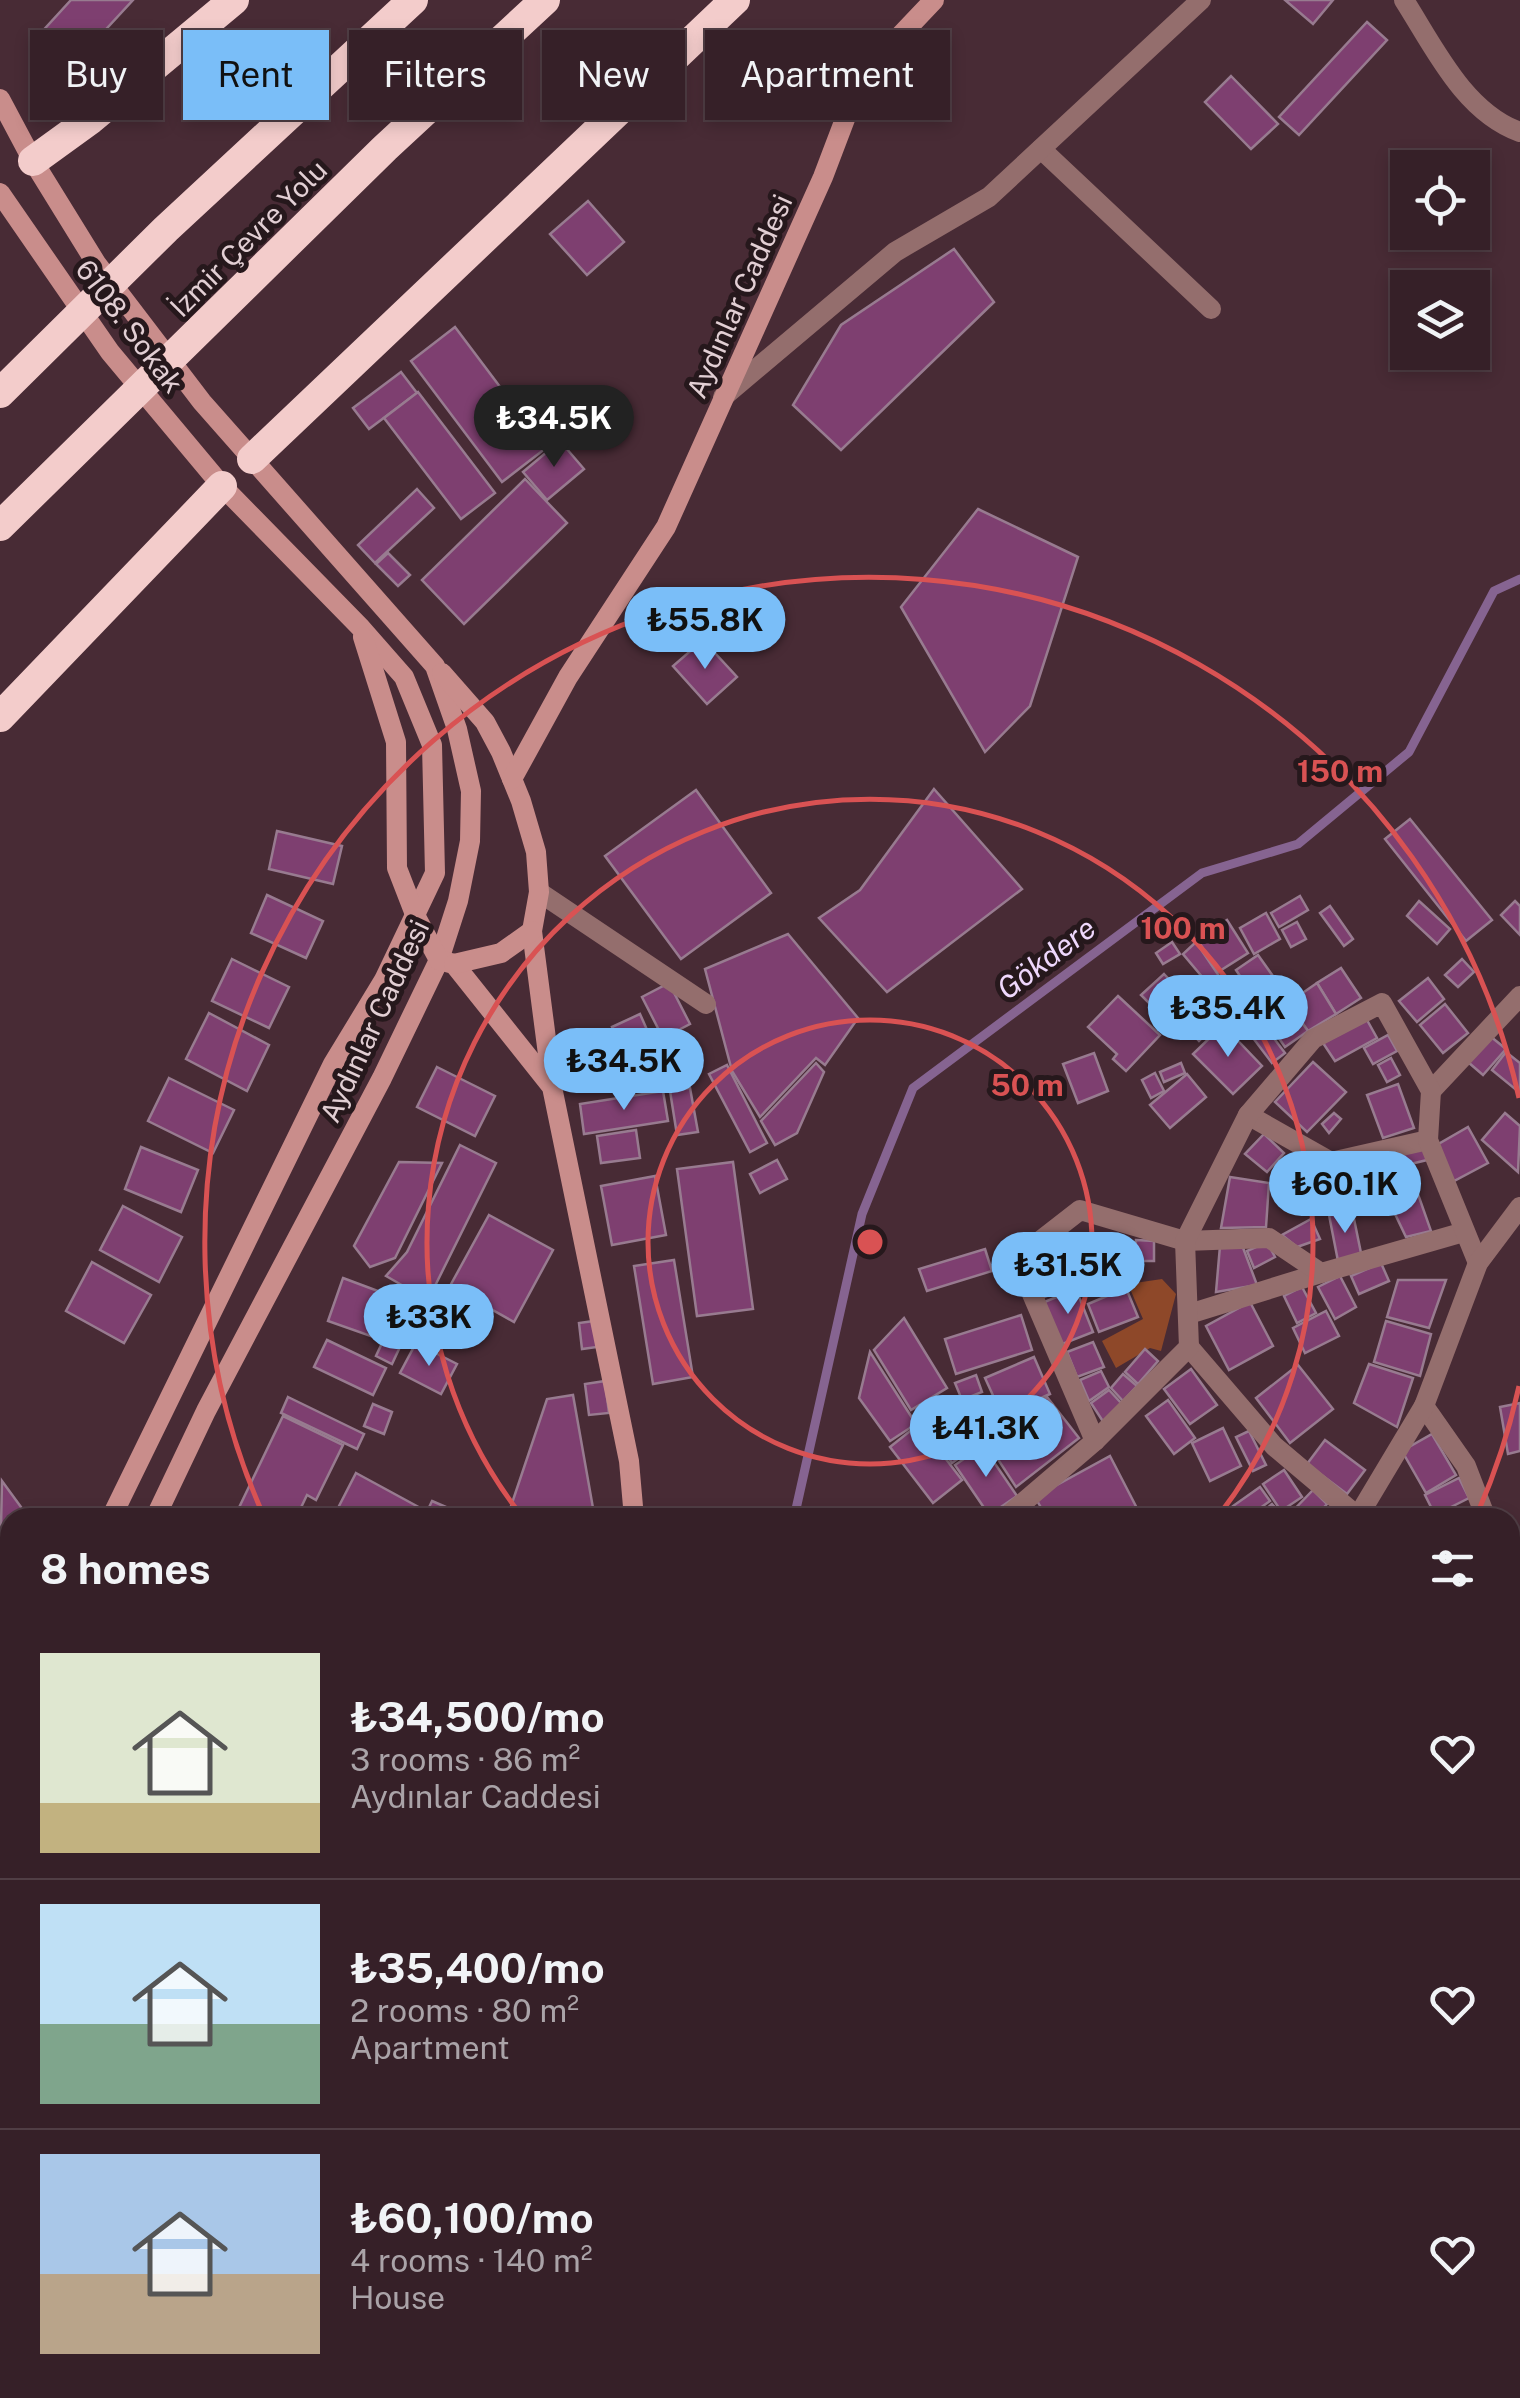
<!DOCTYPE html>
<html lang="en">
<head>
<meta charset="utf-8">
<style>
	body { margin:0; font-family:"Public Sans",sans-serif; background:#412d34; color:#f1f3f6; height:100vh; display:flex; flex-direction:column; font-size:38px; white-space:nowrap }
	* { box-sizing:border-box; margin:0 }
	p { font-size:32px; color:#aaa3a8 }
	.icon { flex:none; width:55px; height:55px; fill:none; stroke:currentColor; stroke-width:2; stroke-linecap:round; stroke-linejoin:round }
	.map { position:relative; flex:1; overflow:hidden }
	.panel { position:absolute; left:0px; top:1508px; width:1520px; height:892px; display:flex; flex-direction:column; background:#362028; border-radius:30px 30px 0 0; box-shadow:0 5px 15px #0003,0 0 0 2px #503e45 }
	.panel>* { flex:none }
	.banner { position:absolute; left:30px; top:30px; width:1000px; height:90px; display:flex; gap:20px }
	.tools { position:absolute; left:1390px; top:150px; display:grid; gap:20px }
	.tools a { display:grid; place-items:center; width:100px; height:100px; border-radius:0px; background:#362028; box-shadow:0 5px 15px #0003,0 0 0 2px #503e45; font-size:50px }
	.price { position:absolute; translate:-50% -85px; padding:0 22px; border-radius:35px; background:#7abef8; color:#111; font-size:32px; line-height:65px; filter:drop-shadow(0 2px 5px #0008) }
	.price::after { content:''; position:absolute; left:50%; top:60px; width:30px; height:22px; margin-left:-15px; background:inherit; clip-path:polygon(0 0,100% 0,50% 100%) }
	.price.active { background:#222; color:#fff }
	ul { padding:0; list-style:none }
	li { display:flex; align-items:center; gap:30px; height:250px; padding:0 40px }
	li+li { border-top:2px solid #503e45 }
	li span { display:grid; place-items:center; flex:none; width:280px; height:200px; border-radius:0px; color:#555 }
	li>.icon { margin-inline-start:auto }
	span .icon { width:120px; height:120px; fill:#fffc; stroke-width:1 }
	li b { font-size:42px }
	h2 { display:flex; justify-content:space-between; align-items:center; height:120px; padding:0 40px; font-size:42px }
	.chip { padding:0 35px; border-radius:0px; background:#362028; box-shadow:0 5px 15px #0003,0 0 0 2px #503e45; font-size:35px; line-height:90px }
	.chip.active { background:#7abef8; color:#111 }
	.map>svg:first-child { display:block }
	.green { fill:#8e4829 }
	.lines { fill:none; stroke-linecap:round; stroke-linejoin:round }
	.stream { stroke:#866491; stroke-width:9 }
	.building { fill:#7e3f70; stroke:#987b90; stroke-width:2.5 }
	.street { stroke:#946e6d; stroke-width:20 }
	.secondary { stroke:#c98d8b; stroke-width:20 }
	.highway { stroke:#f3cccb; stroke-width:30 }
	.ring { fill:none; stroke:#d95253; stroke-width:5 }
	.labels { text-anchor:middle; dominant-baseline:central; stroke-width:10; stroke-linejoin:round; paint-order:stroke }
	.street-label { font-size:28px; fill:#e2cfd4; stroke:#26181c }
	.water-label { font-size:30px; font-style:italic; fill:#efd8fd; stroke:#26181c }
	.centre { fill:#d95253; stroke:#26181c; stroke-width:5 }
	.ring-label { font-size:30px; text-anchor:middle; font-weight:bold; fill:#d95253; stroke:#26181c; stroke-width:10; stroke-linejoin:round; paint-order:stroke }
</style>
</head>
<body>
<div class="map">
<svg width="1520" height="2398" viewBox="0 0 1520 2398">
	<rect width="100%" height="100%" fill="#482b35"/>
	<!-- green -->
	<polygon class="green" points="1162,1279 1176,1294 1161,1351 1150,1348 1116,1368 1102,1341 1143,1319 1128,1284"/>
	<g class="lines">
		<!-- stream -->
		<g class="stream">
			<polyline points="794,1518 862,1214 913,1088 1202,873 1298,844 1409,752 1494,591 1520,579"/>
			<polyline points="945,2398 948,2390"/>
		</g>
	</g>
	<!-- building -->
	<g class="building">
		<polygon points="71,0 133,0 72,66 39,35"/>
		<polygon points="1285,0 1333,0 1313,24"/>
		<polygon points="1367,22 1387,40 1299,135 1279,117"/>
		<polygon points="1231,76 1278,124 1251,149 1205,102"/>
		<polygon points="588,201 624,242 587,275 550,234"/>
		<polygon points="954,249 994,302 841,450 793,405 841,325"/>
		<polygon points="455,327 546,448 502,482 411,361"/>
		<polygon points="401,372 417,393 369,429 353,408"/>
		<polygon points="418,392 495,493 461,519 384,418"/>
		<polygon points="560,441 584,469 547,500 523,472"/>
		<polygon points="525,479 567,523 464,624 422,580"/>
		<polygon points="417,489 434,508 375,563 358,545"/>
		<polygon points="978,509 1078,557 1030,706 985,752 901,607"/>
		<polygon points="388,553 410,575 398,586 376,564"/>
		<polygon points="703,640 737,677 707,704 673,666"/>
		<polygon points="934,789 1022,889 887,992 819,918 860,890"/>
		<polygon points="696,790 771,893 681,959 605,856"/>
		<polygon points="1410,819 1492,920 1466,941 1385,839"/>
		<polygon points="277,831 342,846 333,884 269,869"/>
		<polygon points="267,895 323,921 306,958 251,933"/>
		<polygon points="1300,896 1308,910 1279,927 1271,913"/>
		<polygon points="1419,901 1450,929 1437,944 1407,916"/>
		<polygon points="1515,901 1520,906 1520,935 1501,915"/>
		<polygon points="1330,906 1353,939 1344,946 1320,913"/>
		<polygon points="1266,913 1280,939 1254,954 1240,928"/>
		<polygon points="1227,920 1248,953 1218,972 1197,939"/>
		<polygon points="1297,922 1306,939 1291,947 1282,930"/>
		<polygon points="788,934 858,1018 825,1065 816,1058 760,1117 732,1071 705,969"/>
		<polygon points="1172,942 1180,954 1163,964 1156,953"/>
		<polygon points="1196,942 1219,976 1209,985 1183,954"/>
		<polygon points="1258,955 1275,979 1252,994 1236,970"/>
		<polygon points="232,959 289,987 269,1028 212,1001"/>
		<polygon points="1462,959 1474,972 1458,987 1445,975"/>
		<polygon points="1341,968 1361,998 1336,1014 1317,983"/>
		<polygon points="1164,974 1190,1001 1168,1022 1141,995"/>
		<polygon points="1231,978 1244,999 1228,1010 1214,989"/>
		<polygon points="1428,978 1444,999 1417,1022 1399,1001"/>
		<polygon points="669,983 690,1024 663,1038 642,997"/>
		<polygon points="1317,983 1336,1014 1308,1031 1288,1003"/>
		<polygon points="1118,996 1160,1035 1126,1071 1113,1059 1117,1054 1088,1027"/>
		<polygon points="1288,1003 1308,1031 1285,1047 1265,1018"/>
		<polygon points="1445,1004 1468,1033 1443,1053 1420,1025"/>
		<polygon points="1237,1006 1251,1022 1240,1032 1226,1015"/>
		<polygon points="1206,1010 1218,1022 1199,1041 1187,1028"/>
		<polygon points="209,1013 269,1045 247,1091 186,1059"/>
		<polygon points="640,1014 656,1050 627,1063 612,1027"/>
		<polygon points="1260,1020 1285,1053 1272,1063 1247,1030"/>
		<polygon points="1367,1020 1377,1038 1335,1061 1323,1043"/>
		<polygon points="1223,1025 1262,1066 1233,1094 1193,1054"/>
		<polygon points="1388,1035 1397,1051 1373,1064 1364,1048"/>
		<polygon points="1490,1036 1506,1049 1483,1075 1468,1062"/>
		<polygon points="614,1039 622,1067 607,1072 599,1043"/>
		<polygon points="597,1046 601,1061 568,1070 564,1055"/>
		<polygon points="1506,1052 1520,1063 1520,1093 1492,1070"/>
		<polygon points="1094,1053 1108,1091 1078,1103 1063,1064"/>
		<polygon points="1391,1058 1400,1075 1387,1082 1378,1065"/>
		<polygon points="1313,1062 1346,1092 1307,1132 1275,1102"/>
		<polygon points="816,1063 824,1072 797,1133 775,1145 761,1121"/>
		<polygon points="1181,1063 1185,1073 1164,1082 1160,1072"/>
		<polygon points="727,1065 767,1143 750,1152 709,1074"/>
		<polygon points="437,1067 495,1096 475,1136 417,1107"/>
		<polygon points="1155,1073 1164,1091 1151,1098 1142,1080"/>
		<polygon points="1187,1074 1206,1097 1170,1128 1150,1105"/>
		<polygon points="169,1078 234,1110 213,1153 148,1121"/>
		<polygon points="1398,1084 1414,1128 1383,1138 1367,1095"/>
		<polygon points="690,1088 698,1132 677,1135 670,1091"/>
		<polygon points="663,1091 668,1121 584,1134 580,1104"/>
		<polygon points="1334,1113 1341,1119 1329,1133 1322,1124"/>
		<polygon points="1505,1113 1520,1126 1518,1172 1482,1140"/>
		<polygon points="1468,1127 1488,1163 1454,1181 1435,1146"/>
		<polygon points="636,1130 640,1158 601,1163 597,1136"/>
		<polygon points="1264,1134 1284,1153 1267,1172 1245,1154"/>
		<polygon points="1423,1144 1427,1160 1386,1170 1382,1154"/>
		<polygon points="460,1145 496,1163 428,1300 386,1276 407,1252"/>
		<polygon points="141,1147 198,1170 181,1212 125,1189"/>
		<polygon points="777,1160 787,1179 760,1193 750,1174"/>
		<polygon points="399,1162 442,1163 395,1258 370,1267 354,1246"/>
		<polygon points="733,1162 753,1309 697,1316 677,1169"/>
		<polygon points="1321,1174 1332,1191 1288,1211 1280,1189"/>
		<polygon points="655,1176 666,1235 612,1245 601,1186"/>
		<polygon points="1230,1177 1269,1183 1266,1227 1221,1228"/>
		<polygon points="1376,1179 1382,1204 1359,1209 1353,1184"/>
		<polygon points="1413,1180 1431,1231 1406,1237 1386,1195"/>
		<polygon points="1343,1195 1345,1209 1318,1214 1315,1201"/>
		<polygon points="123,1206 182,1237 159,1282 100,1250"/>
		<polygon points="1353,1214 1361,1253 1338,1261 1329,1215"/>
		<polygon points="489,1215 553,1250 514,1322 450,1286"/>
		<polygon points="1311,1219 1320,1239 1297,1247 1282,1235"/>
		<polygon points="1136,1240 1154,1241 1154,1261 1135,1261"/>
		<polygon points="1267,1242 1275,1257 1254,1268 1247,1251"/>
		<polygon points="1242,1245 1257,1285 1216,1292 1220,1246"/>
		<polygon points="985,1249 992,1271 927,1291 919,1269"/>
		<polygon points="1098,1258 1106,1273 1078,1290 1069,1275"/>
		<polygon points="674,1260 693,1377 653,1384 634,1266"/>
		<polygon points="92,1262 151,1295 124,1343 66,1311"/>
		<polygon points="1381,1263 1389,1281 1359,1294 1351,1276"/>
		<polygon points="1068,1275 1072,1288 1041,1298 1037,1286"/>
		<polygon points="1340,1276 1356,1307 1335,1319 1318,1287"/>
		<polygon points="343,1278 394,1297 379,1339 328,1321"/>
		<polygon points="1398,1280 1446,1280 1429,1328 1387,1317"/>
		<polygon points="1302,1287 1316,1313 1297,1323 1284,1296"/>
		<polygon points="1126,1288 1138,1317 1099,1332 1088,1304"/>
		<polygon points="1076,1289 1093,1332 1060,1345 1042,1303"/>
		<polygon points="1250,1302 1273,1346 1229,1370 1206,1326"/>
		<polygon points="1326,1311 1339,1336 1305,1353 1293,1328"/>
		<polygon points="1021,1315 1032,1350 956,1374 945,1339"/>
		<polygon points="904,1318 947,1388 911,1410 874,1350"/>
		<polygon points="594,1321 597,1347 582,1349 579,1323"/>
		<polygon points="1386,1321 1431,1334 1420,1376 1374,1362"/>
		<polygon points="390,1326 406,1334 392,1364 376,1356"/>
		<polygon points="327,1340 386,1368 373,1395 314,1367"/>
		<polygon points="1093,1342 1104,1367 1077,1377 1067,1352"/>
		<polygon points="416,1343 457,1364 441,1394 400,1373"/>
		<polygon points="1145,1349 1158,1361 1138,1384 1125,1372"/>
		<polygon points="870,1352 916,1424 890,1441 859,1398"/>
		<polygon points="1034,1357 1050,1394 1002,1415 985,1378"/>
		<polygon points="1369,1364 1413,1378 1397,1427 1354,1403"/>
		<polygon points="1298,1365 1333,1409 1290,1443 1256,1398"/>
		<polygon points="1191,1369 1217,1405 1190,1424 1164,1389"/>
		<polygon points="1101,1371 1109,1387 1089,1401 1080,1380"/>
		<polygon points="1123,1374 1137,1386 1123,1401 1111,1388"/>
		<polygon points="976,1375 982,1392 962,1400 955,1383"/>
		<polygon points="605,1381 609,1413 589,1415 585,1384"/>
		<polygon points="1109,1390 1122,1404 1104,1423 1091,1403"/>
		<polygon points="573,1395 593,1508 553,1518 507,1518 547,1399"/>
		<polygon points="288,1397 364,1434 357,1449 281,1413"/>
		<polygon points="1047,1397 1079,1438 1016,1487 988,1444"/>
		<polygon points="1168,1400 1195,1438 1174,1454 1146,1416"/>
		<polygon points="1520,1403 1520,1451 1508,1454 1500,1407"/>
		<polygon points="373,1404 392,1412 384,1434 364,1426"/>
		<polygon points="950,1408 977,1445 952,1463 926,1426"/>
		<polygon points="283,1416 343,1445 316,1500 307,1495 296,1518 234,1518"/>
		<polygon points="919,1424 962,1480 933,1503 890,1447"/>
		<polygon points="1223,1428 1241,1466 1210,1481 1192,1443"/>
		<polygon points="1249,1431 1266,1465 1253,1471 1236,1437"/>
		<polygon points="1432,1434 1456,1475 1426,1493 1402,1451"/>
		<polygon points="1325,1440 1365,1470 1347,1494 1307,1464"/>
		<polygon points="983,1446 1017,1496 989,1515 955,1465"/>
		<polygon points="1110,1456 1142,1518 1047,1518 1035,1497"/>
		<polygon points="1284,1470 1302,1497 1281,1511 1263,1484"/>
		<polygon points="356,1473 424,1510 420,1518 356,1518 338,1508"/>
		<polygon points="1459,1478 1469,1498 1435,1515 1425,1495"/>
		<polygon points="2,1481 29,1518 10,1518 10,1582 0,1576"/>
		<polygon points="1260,1487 1270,1501 1246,1518 1240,1518 1233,1506"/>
		<polygon points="1313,1490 1327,1504 1314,1518 1286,1518"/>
		<polygon points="432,1501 446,1507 442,1518 424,1518"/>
		<polygon points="1272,1504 1284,1517 1256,1518"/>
		<polygon points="1520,1552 1520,1587 1518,1588 1511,1554"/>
		<polygon points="1520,1601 1520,1619 1513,1620 1510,1603"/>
		<polygon points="1510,1796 1515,1796 1519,1866 1510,1869"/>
		<polygon points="1520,1873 1520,1927 1510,1931 1510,1877"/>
		<polygon points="1520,1988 1520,2026 1510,2030 1510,1993"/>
		<polygon points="1514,2294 1520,2304 1520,2356 1510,2361 1510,2296"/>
		<polygon points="10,2340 10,2390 132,2390 138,2398 0,2398 0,2347"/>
		<polygon points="624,2390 645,2390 650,2398 610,2398"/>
		<polygon points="745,2390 771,2390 774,2397 735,2398"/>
		<polygon points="1163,2390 1217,2390 1221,2398 1162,2398"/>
		<polygon points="1344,2390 1383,2390 1384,2398 1344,2398"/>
		<polygon points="1433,2390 1463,2390 1465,2398 1409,2398 1408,2395"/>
	</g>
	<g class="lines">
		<!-- street -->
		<g class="street">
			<path d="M1404 0C1434 47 1464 112 1520 132"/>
			<polyline points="1041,149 1211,309"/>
			<polyline points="723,397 895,252 989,197 1201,0"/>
			<polyline points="539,892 706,1004"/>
			<polyline points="1431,1091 1520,996"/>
			<polyline points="1248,1115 1331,1162 1428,1140"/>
			<polyline points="1189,1314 1321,1273"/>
			<polyline points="1189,1347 1274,1446 1357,1516"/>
			<polyline points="1424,1406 1466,1466 1486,1518"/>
			<polyline points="1095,1441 1017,1259 1080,1210 1185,1241 1269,1238 1321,1273 1464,1232"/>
			<polyline points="1005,1518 1095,1441 1189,1347 1185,1241 1248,1115 1313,1039 1382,1003 1431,1091 1428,1140 1478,1263"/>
			<polyline points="1357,1518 1424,1406 1478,1263 1520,1207"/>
			<polyline points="1510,1547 1520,1544"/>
			<polyline points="1510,1656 1520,1707"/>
			<polyline points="1510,2041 1520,2036"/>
			<polyline points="0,2302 10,2294"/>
			<polyline points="1510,2373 1520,2375"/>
			<polyline points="542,2390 547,2398"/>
			<polyline points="663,2390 667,2398"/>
			<polyline points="1400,2390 1400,2398"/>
			<polyline points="362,2398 373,2390"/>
			<polyline points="583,2398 599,2390"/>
			<polyline points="1158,2398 1161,2390"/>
		</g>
		<!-- secondary -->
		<g class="secondary">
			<polyline points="0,99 33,161 96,263 202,402 435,666 457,729 471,791 470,841 458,901 439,960 382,1078 206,1411 155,1518"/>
			<polyline points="0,193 110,352 222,486 361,628 404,677 432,745 435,873 384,980 333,1064 111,1518"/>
			<polyline points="363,637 396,742 397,868 416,917 439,960 454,964 552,1087 629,1461 634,1518"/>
			<polyline points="442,673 485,722 501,752 521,801 536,852 539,892 532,931 552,1085"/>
			<polyline points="512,779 568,677 666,527 823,177 861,77 934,0"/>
			<polyline points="454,964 501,953 532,931"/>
			<polyline points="0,1728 10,1711"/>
			<polyline points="0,1816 10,1799"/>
			<polyline points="0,1878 10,1875"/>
			<polyline points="0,2105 10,2116"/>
			<polyline points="217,2390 222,2398"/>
		</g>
		<!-- highway -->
		<g class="highway">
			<polyline points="33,161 91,119 234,0"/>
			<polyline points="0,393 166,229 413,0"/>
			<polyline points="252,459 735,0"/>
			<polyline points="0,526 385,148 545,0"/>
			<polyline points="0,717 222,486"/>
		</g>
	</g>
	<!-- distance rings -->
	<g class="ring">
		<circle cx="870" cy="1242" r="222"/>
		<path d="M521 1515A443 443 0 1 1 1219 1515"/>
		<path d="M1519 1386A665 665 0 0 1 1478 1512M262 1512A665 665 0 1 1 1519 1098"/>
	</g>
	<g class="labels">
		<!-- street labels -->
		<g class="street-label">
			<text transform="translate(248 238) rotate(-45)">İzmir Çevre Yolu</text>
			<text transform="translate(739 296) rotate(-66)">Aydınlar Caddesi</text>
			<text transform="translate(130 326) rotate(53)">6108. Sokak</text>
			<text transform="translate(374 1021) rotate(-65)">Aydınlar Caddesi</text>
		</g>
		<!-- water labels -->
		<g class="water-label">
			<text transform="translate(1046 958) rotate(-37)">Gökdere</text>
		</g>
	</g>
	<circle cx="870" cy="1242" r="15" class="centre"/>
	<g class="ring-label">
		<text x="1340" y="782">150 m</text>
		<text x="1183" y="939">100 m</text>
		<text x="1027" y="1096">50 m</text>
	</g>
</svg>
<div class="tools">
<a><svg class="icon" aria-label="locate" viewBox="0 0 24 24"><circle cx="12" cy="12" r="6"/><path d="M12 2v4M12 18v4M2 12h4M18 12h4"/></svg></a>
<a><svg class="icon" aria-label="layers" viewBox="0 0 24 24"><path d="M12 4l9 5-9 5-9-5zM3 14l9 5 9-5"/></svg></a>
</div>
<b class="price active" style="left:554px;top:470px">₺34.5K</b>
<b class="price" style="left:705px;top:672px">₺55.8K</b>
<b class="price" style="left:1228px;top:1060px">₺35.4K</b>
<b class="price" style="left:624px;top:1113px">₺34.5K</b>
<b class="price" style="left:1345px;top:1236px">₺60.1K</b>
<b class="price" style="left:1068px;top:1317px">₺31.5K</b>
<b class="price" style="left:429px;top:1369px">₺33K</b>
<b class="price" style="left:986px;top:1480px">₺41.3K</b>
<div class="banner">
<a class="chip">Buy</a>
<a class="chip active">Rent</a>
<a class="chip">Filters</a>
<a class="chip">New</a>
<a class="chip">Apartment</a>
</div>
<section class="panel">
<h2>8 homes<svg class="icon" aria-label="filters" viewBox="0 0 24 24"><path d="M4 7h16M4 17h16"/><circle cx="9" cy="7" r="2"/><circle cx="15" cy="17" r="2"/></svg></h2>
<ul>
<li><span style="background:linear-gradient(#dfe7d0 75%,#c2b280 0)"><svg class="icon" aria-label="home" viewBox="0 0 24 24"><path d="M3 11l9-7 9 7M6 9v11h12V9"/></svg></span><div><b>₺34,500/mo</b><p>3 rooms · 86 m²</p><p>Aydınlar Caddesi</p></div><svg class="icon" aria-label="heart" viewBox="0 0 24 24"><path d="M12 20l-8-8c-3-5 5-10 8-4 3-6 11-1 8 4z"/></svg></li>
<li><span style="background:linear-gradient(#bfe0f5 60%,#7fa58c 0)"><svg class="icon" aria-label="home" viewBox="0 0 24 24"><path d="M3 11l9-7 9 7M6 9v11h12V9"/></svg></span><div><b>₺35,400/mo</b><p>2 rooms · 80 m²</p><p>Apartment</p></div><svg class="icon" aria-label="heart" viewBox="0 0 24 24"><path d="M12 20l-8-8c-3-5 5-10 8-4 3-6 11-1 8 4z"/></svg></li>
<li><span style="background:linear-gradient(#a9c7e8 60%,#b9a48a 0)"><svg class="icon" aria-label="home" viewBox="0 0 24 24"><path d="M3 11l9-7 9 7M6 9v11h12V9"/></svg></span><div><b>₺60,100/mo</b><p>4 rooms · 140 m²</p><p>House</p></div><svg class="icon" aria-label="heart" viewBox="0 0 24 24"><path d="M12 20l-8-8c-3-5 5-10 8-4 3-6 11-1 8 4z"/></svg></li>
</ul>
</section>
</div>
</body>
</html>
